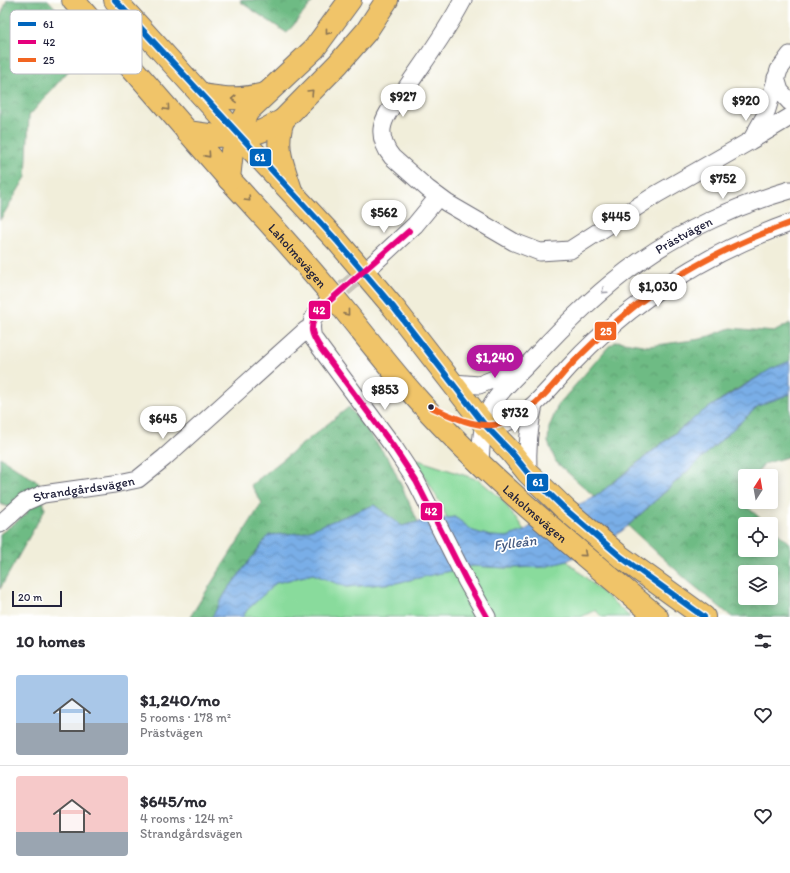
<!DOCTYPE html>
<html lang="en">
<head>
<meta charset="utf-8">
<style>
	body { margin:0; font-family:Itim,sans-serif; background:#f2f2f3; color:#2b2b33; height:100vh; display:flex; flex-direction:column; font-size:15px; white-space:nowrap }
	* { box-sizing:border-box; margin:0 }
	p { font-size:13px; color:#7c7c81 }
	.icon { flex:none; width:22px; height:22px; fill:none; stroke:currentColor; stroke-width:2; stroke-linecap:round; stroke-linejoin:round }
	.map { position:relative; height:617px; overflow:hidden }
	.side { display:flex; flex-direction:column; background:#fff; flex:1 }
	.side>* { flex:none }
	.needle { width:26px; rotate:11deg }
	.tools { position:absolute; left:738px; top:469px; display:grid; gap:8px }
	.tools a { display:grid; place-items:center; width:40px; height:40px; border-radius:4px; background:#fff; box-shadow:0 2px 10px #0003; font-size:20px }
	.scale { position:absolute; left:12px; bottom:10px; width:50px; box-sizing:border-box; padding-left:4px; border:2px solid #22223b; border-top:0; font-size:11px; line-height:14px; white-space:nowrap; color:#22223b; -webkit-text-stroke:3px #fff; paint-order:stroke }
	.price { position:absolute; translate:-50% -34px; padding:0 9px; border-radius:14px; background:#fff; color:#222; font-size:13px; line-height:26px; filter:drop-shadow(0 1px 2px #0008) }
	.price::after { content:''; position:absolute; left:50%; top:24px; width:12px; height:9px; margin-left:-6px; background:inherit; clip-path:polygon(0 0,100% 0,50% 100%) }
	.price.current { background:#b5179e; color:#fff }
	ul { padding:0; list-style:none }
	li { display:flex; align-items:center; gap:12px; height:100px; padding:0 16px }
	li+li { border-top:1px solid #e1e1e2 }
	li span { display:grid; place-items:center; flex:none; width:112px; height:80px; border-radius:4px; color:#555 }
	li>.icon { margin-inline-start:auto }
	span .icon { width:48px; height:48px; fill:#fffc; stroke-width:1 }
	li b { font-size:17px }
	h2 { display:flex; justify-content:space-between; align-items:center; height:48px; padding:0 16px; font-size:17px }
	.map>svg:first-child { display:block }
	.green { fill:#89db9c; stroke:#567e6c }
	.forest { fill:url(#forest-crowns); stroke:#486e60; fill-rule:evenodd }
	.water { fill:url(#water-waves); stroke:#4e6891 }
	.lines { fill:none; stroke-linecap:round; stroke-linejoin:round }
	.minor-tunnel { stroke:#c8c5ba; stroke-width:17; stroke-dasharray:17 8; stroke-linecap:butt }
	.minor-casing { stroke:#6a6973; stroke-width:19 }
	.major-casing { stroke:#6a6973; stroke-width:24 }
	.highway-casing { stroke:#6a6973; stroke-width:24 }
	.minor { stroke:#fff; stroke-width:17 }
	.major { stroke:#f0c469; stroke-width:22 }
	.highway { stroke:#f0c469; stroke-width:22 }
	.bus-1-casing { stroke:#fff; stroke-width:9 }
	.bus-2-casing { stroke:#fff; stroke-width:9 }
	.bus-3-casing { stroke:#fff; stroke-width:9 }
	.bus-1 { stroke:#0065bd; stroke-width:6 }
	.bus-2 { stroke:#e5007d; stroke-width:6 }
	.bus-3 { stroke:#f26522; stroke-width:6 }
	.oneway { stroke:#897352 }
	.oneway2 { stroke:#9c9ca7 }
	.bus-dot { fill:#22223b; stroke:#fff; stroke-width:1.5 }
	.labels { text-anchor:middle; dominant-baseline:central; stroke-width:3.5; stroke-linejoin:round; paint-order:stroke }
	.street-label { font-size:13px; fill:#22223b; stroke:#fff }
	.water-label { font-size:14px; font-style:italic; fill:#455a80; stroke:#fff }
	.key { fill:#fff; stroke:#bdbdc4; stroke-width:1 }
	.key-label { font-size:11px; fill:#22223b }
	.line-badge { stroke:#fff; stroke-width:1.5 }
	.badge-label { font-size:11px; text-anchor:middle; font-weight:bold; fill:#fff }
</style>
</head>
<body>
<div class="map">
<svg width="790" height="617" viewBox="0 0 790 617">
	<defs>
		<pattern id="forest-crowns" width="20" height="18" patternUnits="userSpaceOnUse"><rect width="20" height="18" fill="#6ebb84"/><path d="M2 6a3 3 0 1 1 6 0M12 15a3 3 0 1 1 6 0" fill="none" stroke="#5a986d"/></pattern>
		<pattern id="water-waves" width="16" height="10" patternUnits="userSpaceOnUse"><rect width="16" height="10" fill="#79aee7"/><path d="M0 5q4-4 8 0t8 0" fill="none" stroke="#638dbc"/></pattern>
	</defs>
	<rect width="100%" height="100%" fill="#fff"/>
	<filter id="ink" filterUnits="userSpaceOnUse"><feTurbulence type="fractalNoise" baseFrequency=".025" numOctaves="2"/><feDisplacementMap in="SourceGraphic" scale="8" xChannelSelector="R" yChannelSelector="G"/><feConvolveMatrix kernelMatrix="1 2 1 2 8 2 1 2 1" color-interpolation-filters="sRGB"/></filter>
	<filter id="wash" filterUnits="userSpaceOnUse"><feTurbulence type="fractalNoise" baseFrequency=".012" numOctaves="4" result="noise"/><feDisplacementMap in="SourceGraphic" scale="16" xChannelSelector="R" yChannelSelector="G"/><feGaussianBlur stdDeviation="0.9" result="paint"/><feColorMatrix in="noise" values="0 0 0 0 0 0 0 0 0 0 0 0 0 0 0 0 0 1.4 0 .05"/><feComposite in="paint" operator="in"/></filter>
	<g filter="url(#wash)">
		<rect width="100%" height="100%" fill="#f1eeda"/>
		<!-- green -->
		<g class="green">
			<polygon points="415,459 479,480 503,500 524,531 507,537 490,536 473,531 455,517 447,518 442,506"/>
			<polygon points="567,561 630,617 602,617 595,610 581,617 243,617 247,610 276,583 313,574 346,587 396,583 472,566 507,568 544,567"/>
		</g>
		<!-- forest -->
		<g class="forest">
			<polygon points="7,0 48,0 90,46 29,116 26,177 0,220 0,18"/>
			<polygon points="240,0 314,0 287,33 242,3"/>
			<path d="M790 323V361C717 393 657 448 595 497L556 462 548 442 549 428 558 405 609 346 617 341 649 346 701 339 731 328 774 332Z"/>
			<path d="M790 394V456L764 464 754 476H745V486L743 489 745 505 767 524H745V550H771V527L790 544V617H732L687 580 628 526 758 406ZM745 572H771V598H745Z"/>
			<polygon points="349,407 390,461 418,522 402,526 374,505 302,533 269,535 226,592 212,617 190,617 262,503 251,485"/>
			<polygon points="0,457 39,483 45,509 0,589 0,534 28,513 0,504"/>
		</g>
		<!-- water -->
		<polygon class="water" points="790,361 790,394 758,406 622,531 567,561 544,567 507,568 472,566 396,583 346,587 313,574 276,583 247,610 243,617 212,617 226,592 269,535 302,533 374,505 402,526 418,522 455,517 473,531 490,536 507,537 524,531 533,525 595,497 702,412 771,369"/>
	</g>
	<g filter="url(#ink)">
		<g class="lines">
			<!-- minor-tunnel -->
			<polyline class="minor-tunnel" points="325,305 373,264"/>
			<defs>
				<g id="minor">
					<path d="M463 0C447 31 426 59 407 87 398 100 384 113 382 129 381 139 386 150 392 157L428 189 447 203 514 242 540 252 570 250 657 194 750 141 790 117"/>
					<polyline points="776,78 780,91 790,102"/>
					<polyline points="752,139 765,116 779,70 790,55"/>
					<polyline points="373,264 415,225 438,197"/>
					<path d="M325 305C313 315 309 322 313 338L393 446 416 481 466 580 487 617"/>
					<polyline points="453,383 479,385 504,375 520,365"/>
					<path d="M484 424C492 425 498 425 505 423 531 414 553 384 571 365 631 301 707 253 790 223"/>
					<path id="s1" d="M480 463C481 447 481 430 487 415 495 394 516 377 531 361 562 327 602 288 640 261 684 230 738 205 790 190"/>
					<path d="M528 473C527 448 528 429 534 405"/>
					<path id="s2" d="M0 524 25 502 43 494 114 484 138 479 164 458 306 330 311 329"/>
				</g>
				<g id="major">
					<polyline points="237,134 338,242 394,308 484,424 511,452 528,473 565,509 621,557 704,617"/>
					<path id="s3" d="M229 179C267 220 305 262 341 306 367 338 392 371 420 402 491 481 576 548 657 617"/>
				</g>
				<g id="highway">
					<polyline points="73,0 229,179"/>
					<polyline points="115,0 237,134"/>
					<path d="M202 95C228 99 239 100 265 94"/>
					<path d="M283 120C274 147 283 165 291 190"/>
					<polyline points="187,132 216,136 253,134 264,130 283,120 338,64 366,32 387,0"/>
					<polyline points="229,179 232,151 240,126 248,111 314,49 350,0"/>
				</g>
			</defs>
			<!-- minor casing -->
			<use href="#minor" class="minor-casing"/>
			<!-- major casing -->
			<use href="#major" class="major-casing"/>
			<!-- highway casing -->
			<use href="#highway" class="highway-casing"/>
			<!-- minor -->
			<use href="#minor" class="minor"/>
			<!-- major -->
			<use href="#major" class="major"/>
			<!-- highway -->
			<use href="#highway" class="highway"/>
			<defs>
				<polyline id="bus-1" points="115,0 338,242 394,308 484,424 511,452 528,473 565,509 621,557 704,617"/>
				<path id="bus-2" d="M409 231 318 311C308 328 311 334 321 349L393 446 416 481 466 580 487 617"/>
				<path id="bus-3" d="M431 407C453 417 482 432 506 422 533 412 551 387 569 367 582 353 595 341 608 329 660 281 724 247 790 223"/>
			</defs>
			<!-- bus-1 casing -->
			<use href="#bus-1" class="bus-1-casing"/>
			<!-- bus-2 casing -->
			<use href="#bus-2" class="bus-2-casing"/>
			<!-- bus-3 casing -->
			<use href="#bus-3" class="bus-3-casing"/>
			<!-- bus-1 -->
			<use href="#bus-1" class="bus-1"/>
			<!-- bus-2 -->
			<use href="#bus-2" class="bus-2"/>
			<!-- bus-3 -->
			<use href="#bus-3" class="bus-3"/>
		</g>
		<!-- one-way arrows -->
		<defs><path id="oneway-chevron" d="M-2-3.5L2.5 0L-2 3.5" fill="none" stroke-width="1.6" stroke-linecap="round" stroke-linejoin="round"/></defs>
		<g class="oneway">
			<use href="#oneway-chevron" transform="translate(328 32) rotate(128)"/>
			<use href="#oneway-chevron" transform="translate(311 92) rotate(-46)"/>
			<use href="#oneway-chevron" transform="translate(234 99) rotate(178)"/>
			<use href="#oneway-chevron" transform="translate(167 108) rotate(49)"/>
			<use href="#oneway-chevron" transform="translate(208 155) rotate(48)"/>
			<use href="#oneway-chevron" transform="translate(248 199) rotate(47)"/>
			<use href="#oneway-chevron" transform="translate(347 313) rotate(51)"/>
			<use href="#oneway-chevron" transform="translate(584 554) rotate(40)"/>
		</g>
		<use class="oneway2" href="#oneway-chevron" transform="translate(604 291) rotate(138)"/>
	</g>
	<!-- markers -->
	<circle class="bus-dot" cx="431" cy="407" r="3.5"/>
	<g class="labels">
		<!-- street labels -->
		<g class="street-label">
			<text stroke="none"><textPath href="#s1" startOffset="318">Prästvägen</textPath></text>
			<text stroke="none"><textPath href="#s3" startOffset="103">Laholmsvägen</textPath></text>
			<text stroke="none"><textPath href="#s2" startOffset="94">Strandgårdsvägen</textPath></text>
			<text stroke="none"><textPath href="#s3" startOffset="454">Laholmsvägen</textPath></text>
		</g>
		<!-- water labels -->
		<g class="water-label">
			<text transform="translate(515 543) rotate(-7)">Fylleån</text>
		</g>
	</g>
	<!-- legend -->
	<rect x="10" y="10" width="132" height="64" rx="6" class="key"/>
	<rect x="18" y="22" width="18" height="4" fill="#0065bd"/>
	<rect x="18" y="40" width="18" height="4" fill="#e5007d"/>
	<rect x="18" y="58" width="18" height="4" fill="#f26522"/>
	<g class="key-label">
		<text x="43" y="28">61</text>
		<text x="43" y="46">42</text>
		<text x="43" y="64">25</text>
	</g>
	<g class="line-badge">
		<rect x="249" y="148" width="23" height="19" rx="4" fill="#0065bd"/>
		<rect x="308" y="300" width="23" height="20" rx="4" fill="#e5007d"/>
		<rect x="594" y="321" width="23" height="20" rx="4" fill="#f26522"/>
		<rect x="526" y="473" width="23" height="19" rx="4" fill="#0065bd"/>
		<rect x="420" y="502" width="23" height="19" rx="4" fill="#e5007d"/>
	</g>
	<g class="badge-label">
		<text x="260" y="161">61</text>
		<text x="319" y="314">42</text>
		<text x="606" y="335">25</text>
		<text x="538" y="486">61</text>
		<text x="431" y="515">42</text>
	</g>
</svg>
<div class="tools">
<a><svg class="needle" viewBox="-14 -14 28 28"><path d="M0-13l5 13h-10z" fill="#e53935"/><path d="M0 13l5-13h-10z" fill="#7c7c81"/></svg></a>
<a><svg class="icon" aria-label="locate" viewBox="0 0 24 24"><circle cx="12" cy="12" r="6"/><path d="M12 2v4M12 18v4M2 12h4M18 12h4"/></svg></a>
<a><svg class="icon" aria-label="layers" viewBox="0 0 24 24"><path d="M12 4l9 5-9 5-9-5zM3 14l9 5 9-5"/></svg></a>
</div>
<div class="scale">20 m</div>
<b class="price" style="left:403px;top:118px">$927</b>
<b class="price" style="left:746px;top:122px">$920</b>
<b class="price" style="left:723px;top:200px">$752</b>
<b class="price" style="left:384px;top:234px">$562</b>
<b class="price" style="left:616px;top:238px">$445</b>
<b class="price" style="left:658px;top:308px">$1,030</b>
<b class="price current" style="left:495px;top:379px">$1,240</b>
<b class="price" style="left:385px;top:411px">$853</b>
<b class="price" style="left:515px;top:434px">$732</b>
<b class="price" style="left:163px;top:440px">$645</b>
</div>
<section class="side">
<h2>10 homes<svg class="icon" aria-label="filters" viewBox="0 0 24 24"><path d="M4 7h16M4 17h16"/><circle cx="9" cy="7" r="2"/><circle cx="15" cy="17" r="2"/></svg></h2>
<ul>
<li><span style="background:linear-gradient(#a9c7e8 60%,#9aa5b1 0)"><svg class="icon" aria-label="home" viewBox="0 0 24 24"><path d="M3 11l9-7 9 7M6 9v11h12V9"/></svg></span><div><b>$1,240/mo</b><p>5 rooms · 178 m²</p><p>Prästvägen</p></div><svg class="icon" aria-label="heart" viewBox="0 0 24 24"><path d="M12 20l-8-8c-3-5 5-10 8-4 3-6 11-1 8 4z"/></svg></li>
<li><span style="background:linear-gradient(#f6c9c9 70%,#9aa5b1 0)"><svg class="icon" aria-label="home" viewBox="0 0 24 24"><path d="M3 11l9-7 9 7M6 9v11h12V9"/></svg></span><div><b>$645/mo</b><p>4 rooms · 124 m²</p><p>Strandgårdsvägen</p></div><svg class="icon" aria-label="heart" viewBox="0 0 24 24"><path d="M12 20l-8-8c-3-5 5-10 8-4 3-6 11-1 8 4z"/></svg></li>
</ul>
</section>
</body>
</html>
